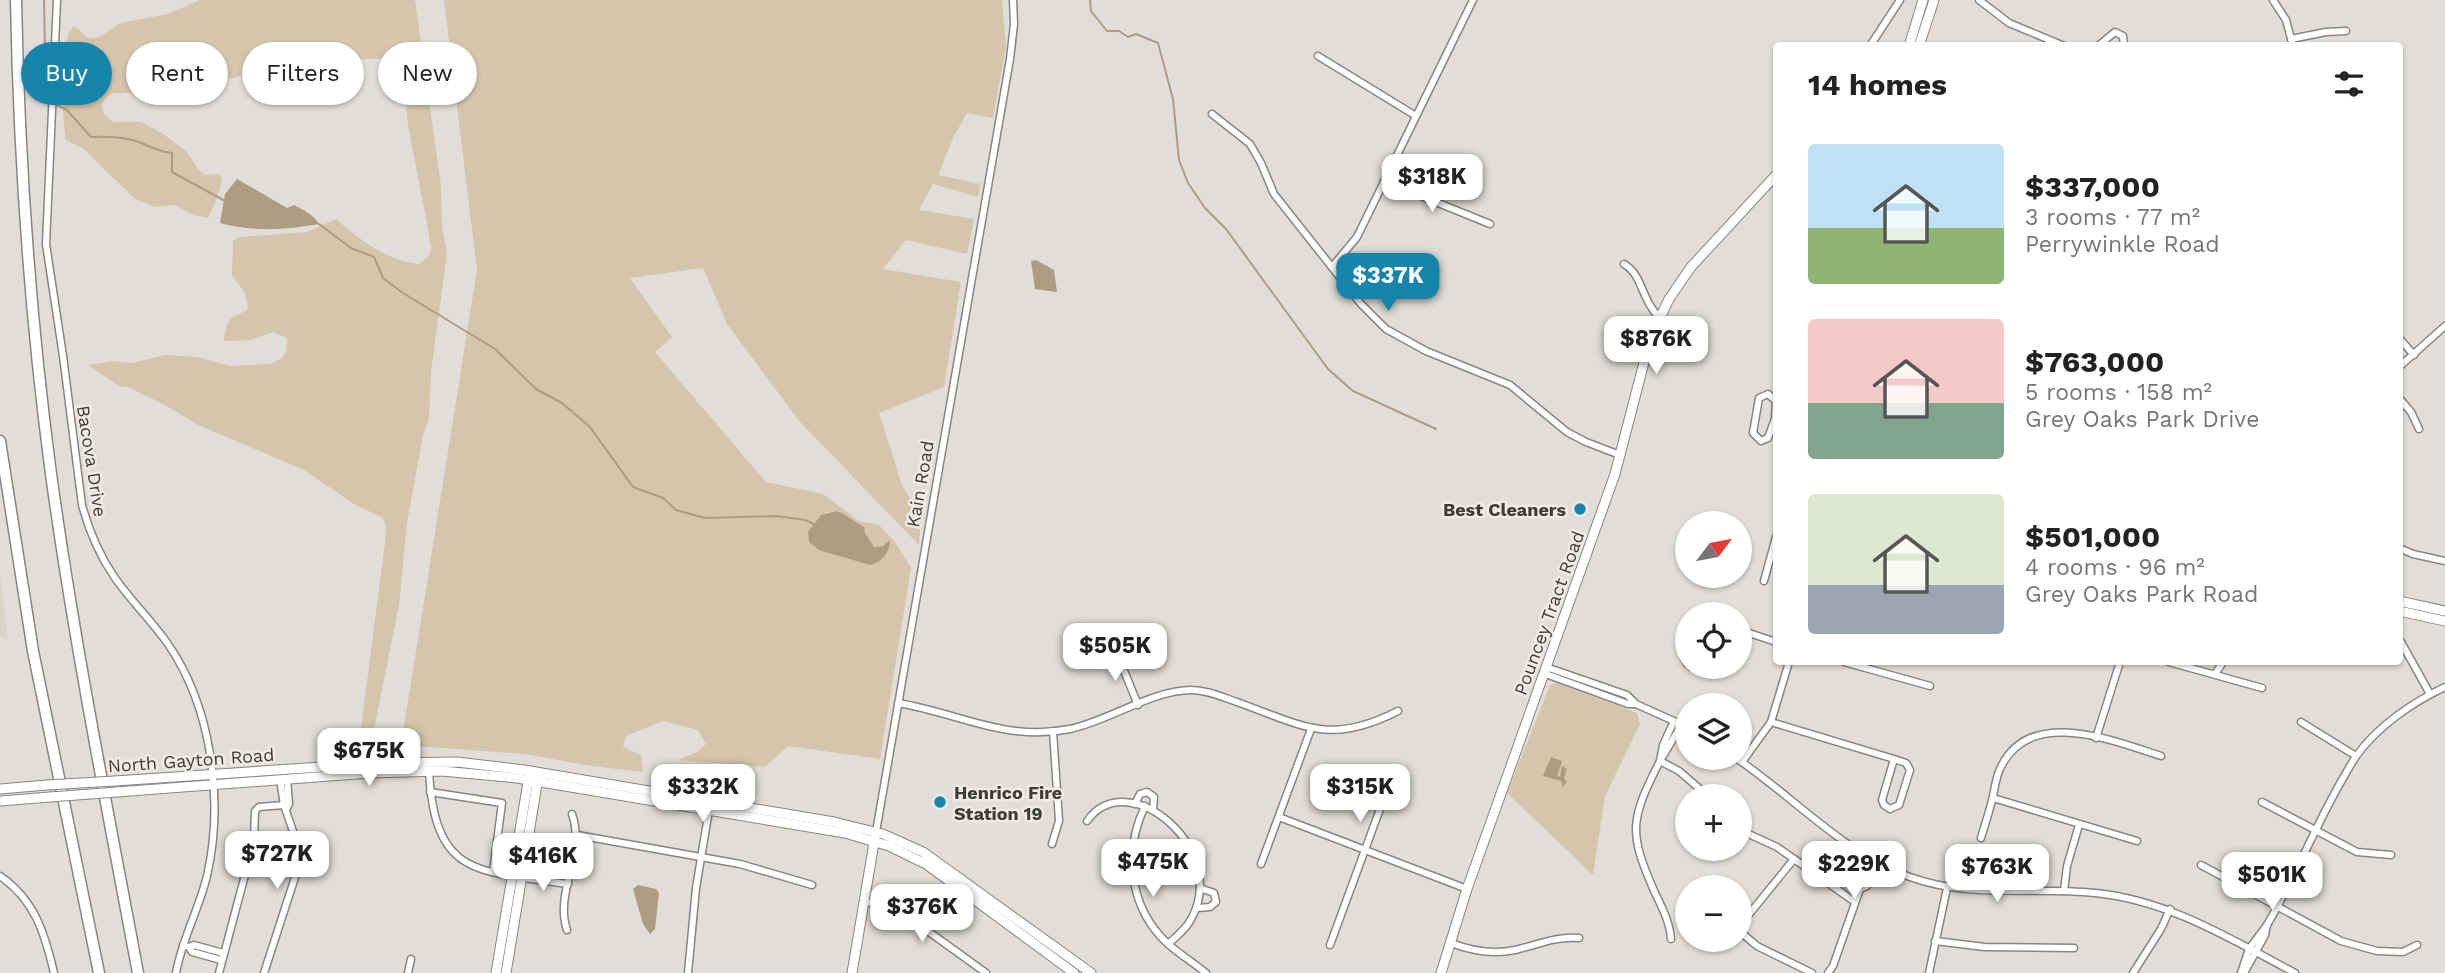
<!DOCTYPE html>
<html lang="en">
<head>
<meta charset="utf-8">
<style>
	body { margin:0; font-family:"Work Sans",sans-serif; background:#f6f6f6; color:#222; height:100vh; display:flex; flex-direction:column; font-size:26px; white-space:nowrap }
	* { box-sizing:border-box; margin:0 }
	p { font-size:23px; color:#767676 }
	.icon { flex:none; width:38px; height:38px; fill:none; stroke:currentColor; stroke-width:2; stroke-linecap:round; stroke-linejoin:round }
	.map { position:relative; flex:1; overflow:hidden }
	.side { position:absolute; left:1773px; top:42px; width:630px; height:623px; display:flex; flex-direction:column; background:#fff; border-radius:7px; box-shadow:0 2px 5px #0004 }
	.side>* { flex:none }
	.hud { position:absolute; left:21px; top:42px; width:665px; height:63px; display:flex; gap:14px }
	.needle { width:46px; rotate:58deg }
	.controls { position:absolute; left:1675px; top:511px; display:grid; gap:14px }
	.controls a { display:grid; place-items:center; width:77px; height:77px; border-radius:50%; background:#fff; box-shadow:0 2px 5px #0004; font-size:35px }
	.price { position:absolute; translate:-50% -60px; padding:0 16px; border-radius:14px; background:#fff; color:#222; font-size:23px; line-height:46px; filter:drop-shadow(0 2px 4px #0008) }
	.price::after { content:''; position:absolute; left:50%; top:42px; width:21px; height:16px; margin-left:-10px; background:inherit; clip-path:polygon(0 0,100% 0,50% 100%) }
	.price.active { background:#1685ac; color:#fff }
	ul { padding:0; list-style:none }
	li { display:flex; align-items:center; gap:21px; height:175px; padding:0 35px }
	li span { display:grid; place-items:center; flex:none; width:196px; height:140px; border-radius:7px; color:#555 }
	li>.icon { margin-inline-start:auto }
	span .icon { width:84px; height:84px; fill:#fffc; stroke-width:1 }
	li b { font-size:30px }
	h2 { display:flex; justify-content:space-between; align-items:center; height:84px; padding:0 35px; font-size:30px }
	.chip { padding:0 24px; border-radius:32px; background:#fff; box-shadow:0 2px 5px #0004; font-size:24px; line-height:63px }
	.chip.active { background:#1685ac; color:#fff }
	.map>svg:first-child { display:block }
	.built { fill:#dad3c8 }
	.green { fill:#d5c5ac; fill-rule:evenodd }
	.water { fill:#ad9c82 }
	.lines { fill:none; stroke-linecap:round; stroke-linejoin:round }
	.stream { stroke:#ad9c82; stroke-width:2 }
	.street-casing { stroke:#888581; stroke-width:9 }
	.secondary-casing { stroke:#888581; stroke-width:11 }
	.highway-casing { stroke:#888581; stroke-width:13 }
	.street { stroke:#fff; stroke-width:6 }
	.secondary { stroke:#fff; stroke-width:9 }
	.highway { stroke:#fff; stroke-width:10 }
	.secondary-bridge-casing { stroke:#888581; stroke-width:11; stroke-linecap:butt }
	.secondary-bridge { stroke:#fff; stroke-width:9 }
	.poi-dot { fill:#1685ac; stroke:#eeebe6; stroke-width:2.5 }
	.labels { text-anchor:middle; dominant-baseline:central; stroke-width:5; stroke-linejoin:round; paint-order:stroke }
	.street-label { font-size:18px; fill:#3d3c3a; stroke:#eeebe6 }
	.poi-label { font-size:18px; font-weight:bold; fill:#3d3c3a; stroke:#eeebe6; text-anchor:end }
</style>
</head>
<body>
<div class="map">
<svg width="2445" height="973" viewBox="0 0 2445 973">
	<rect width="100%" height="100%" fill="#e1ded9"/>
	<!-- built -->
	<polygon class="built" points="0,575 8,640 0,636"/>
	<!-- green -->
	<g class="green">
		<path d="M200 0H415L441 186 442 227 447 253 431 372 429 419 423 435 407 523 399 605 371 744 362 743 360 735 385 543 386 528 383 518 354 504 304 470 198 425 163 404 128 387 119 386 88 365 113 361 132 363 165 355 197 357 230 366 270 364 281 359 286 352 287 338 273 332 251 340 224 341C227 319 227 319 248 310L245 293 232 275 233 241 240 237 307 232 336 219C360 240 387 261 419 264L429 256 431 248C425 209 416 169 409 130 404 100 407 79 396 49L380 59 310 58 279 70 257 71 233 78H212L181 88 150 93H113L106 98 102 105 104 114 113 122H141L162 133 187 152 198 169 204 175 219 174 222 180C220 190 213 210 208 218L193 215 174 205 155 207 135 199 84 149 66 140C62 120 58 39 74 26L88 38H98L120 23 168 14Z"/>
		<path d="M444 0H1002L1006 47 993 118 967 113 953 138 938 175 980 184 978 197 933 184 919 210 974 219 967 254 906 240 883 269 961 282 944 387 879 413 902 485 921 517 919 545 800 422 727 324 703 268 630 278 672 337 655 352 766 482 823 494 859 521 879 525 896 543 911 568 880 759 788 746 765 767 678 760 697 752 706 744 698 730 663 721 626 736 623 747 641 755 643 772 591 766 525 754 401 745 477 270ZM836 511 842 513 864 527V533L874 547 883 546 890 541 870 565 827 512Z"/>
		<polygon points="1557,683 1637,713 1640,724 1605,796 1593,875 1507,793 1550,685"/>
	</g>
	<!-- water -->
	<g class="water">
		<path d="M237 179 287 208 294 205C303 210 314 215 319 224 287 230 252 232 220 223L225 194Z"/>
		<polygon points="1036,260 1054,270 1057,292 1035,289 1031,261"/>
		<path d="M836 511 842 513 864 527 865 533 874 547 883 546 890 540C890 553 882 562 870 565L819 550 809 542 808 532 821 515Z"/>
		<polygon points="1551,757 1562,761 1557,777 1560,776 1562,766 1567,769 1564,778 1567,782 1563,787 1561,781 1543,776"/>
		<polygon points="638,885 656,889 659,893 655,929 650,934 643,924 633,889"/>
	</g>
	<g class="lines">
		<!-- stream -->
		<g class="stream">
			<polyline points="44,0 46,100 49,101"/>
			<polyline points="1090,0 1091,11 1107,31 1119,31 1128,37 1136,34 1158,43 1173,99 1179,160 1188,183 1205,208 1226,229 1328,369 1353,391 1436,429"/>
			<path d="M57 105 67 110 91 137C108 136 129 137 144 144 154 149 161 152 172 153V172L225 201"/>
			<polyline points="319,224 351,248 374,257 383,278 403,293 495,349 536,389 562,403 590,427 633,487 663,498 676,510 705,518 776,516 805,520 814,524"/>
		</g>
		<defs>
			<g id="street">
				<path d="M57 0 46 244 63 356 82 505C89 531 99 555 115 578 131 601 152 621 168 644 212 708 224 801 207 876 199 909 182 939 176 973"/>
				<polyline points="1979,0 2009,23 2064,46"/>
				<polyline points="2273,0 2286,20 2293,46"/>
				<polyline points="2291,39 2326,32 2346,31"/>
				<polyline points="1870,46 1900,0"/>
				<polyline points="2098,46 2115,32 2123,36 2124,46"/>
				<polyline points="1318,56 1416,116"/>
				<polyline points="1212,114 1250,144 1261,163 1274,194 1361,304 1386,329 1426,351 1510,385 1567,432 1586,442 1620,455"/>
				<polyline points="1384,181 1490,224"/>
				<path d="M1624 264C1643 275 1641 300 1660 318"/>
				<polyline points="1332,267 1357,237 1473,0"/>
				<polyline points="2399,338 2414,355"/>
				<polyline points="2399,367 2445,326"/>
				<polygon points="1768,394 1776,401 1775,419 1768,438 1761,441 1753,433 1759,398"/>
				<polyline points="2399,398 2411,412 2419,429"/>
				<polyline points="2399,548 2413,554 2445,561"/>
				<polyline points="1764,581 1776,537"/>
				<polyline points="1740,630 1776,642"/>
				<polyline points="2401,642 2430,694"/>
				<polyline points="1687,647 1684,658 1687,664"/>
				<polyline points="1116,651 1138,705"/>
				<polyline points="1844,662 1930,686"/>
				<polyline points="2169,662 2262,688"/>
				<polyline points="1546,667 1627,695 1636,704 1687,727"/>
				<polyline points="1691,667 1695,667"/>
				<polyline points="1543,673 1628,704 1636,704"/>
				<polyline points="2215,674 2223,662"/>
				<path d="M898 703C959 713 1005 742 1070 729 1108 721 1153 690 1191 690 1207 690 1222 697 1237 702 1304 726 1329 746 1398 711"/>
				<polyline points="1674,721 1663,745 1660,761 1682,724"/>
				<polyline points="1771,722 1894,759 1882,800 1884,805 1890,809 1899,805 1910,770 1906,763 1894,759"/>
				<polyline points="2301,722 2356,756"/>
				<polyline points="2096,738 2120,662"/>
				<path d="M1736 758C1794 797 1843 853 1910 877 1970 899 2033 886 2095 893 2168 900 2231 939 2295 973"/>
				<polyline points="1742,762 1771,722 1789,662"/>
				<path d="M429 771C435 879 478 870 568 884"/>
				<polyline points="280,779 284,805"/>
				<polyline points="430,792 502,803 493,872"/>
				<polyline points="1993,798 2137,841"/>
				<polyline points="2262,802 2357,852 2391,855"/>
				<polyline points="1135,804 1140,794 1147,792 1154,797 1153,810"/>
				<path d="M1145 806C1123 852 1129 907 1167 943 1179 954 1194 963 1206 973"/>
				<polyline points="287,808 289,804 287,779"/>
				<polyline points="1279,817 1467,889"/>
				<path d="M1087 821C1128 763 1232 850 1190 921 1185 930 1176 937 1168 944"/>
				<polyline points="1740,830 1777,847 1855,902"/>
				<polyline points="876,832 1010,59 1014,24 1013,0"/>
				<polyline points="577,835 740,864 812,885"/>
				<path d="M1981 838C1985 824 1990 810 1993 796 1995 787 1996 777 2000 769 2028 706 2112 740 2161 756"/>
				<polyline points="1052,844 1059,821 1053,731"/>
				<polyline points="1794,859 1742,923 1744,935 1757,946 1812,973"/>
				<polyline points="1871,859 1861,880 1860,889 1867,886 1880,864"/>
				<polyline points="1261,864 1311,729"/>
				<polyline points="2201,865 2341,941 2377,951 2403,952 2417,945"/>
				<path d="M0 876C35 900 45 934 54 973"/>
				<polyline points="2064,891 2067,866 2079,825"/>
				<polyline points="864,901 895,910 907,916 986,973"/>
				<polyline points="1197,908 1210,907 1216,902 1214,893 1200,888"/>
				<path d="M2267 925C2293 881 2313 832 2338 787 2344 777 2350 765 2357 755 2378 726 2413 702 2445 687"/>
				<path d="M567 930C554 893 586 853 572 814"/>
				<path d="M1671 939C1670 923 1662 907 1655 893 1628 832 1630 820 1660 761L1679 771 1708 796"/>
				<polyline points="1935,941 1985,947 2074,948"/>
				<path d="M1451 943C1472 951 1492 955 1515 950 1537 945 1556 936 1579 938"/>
				<polyline points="183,945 189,947 192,952 221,960"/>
				<polyline points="1330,945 1380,809"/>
				<polyline points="189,947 194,945 223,953"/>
				<polyline points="219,973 254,841 255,811 259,807 284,805"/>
				<polyline points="264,973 299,865 298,846 284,805"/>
				<polyline points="408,973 411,959"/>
				<polyline points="688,973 696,888 709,810"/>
				<polyline points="1828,973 1833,966 1860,889"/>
				<polyline points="1929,973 1947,888"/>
				<polyline points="2133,973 2161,929 2170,909"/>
				<polyline points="2241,973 2249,949 2267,925 2265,935 2244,973"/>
			</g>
			<g id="secondary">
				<polyline points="1909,46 1923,0"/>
				<polyline points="1919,46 1934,0"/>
				<polyline points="2399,601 2445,611"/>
				<polyline points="2399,611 2445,621"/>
				<polyline points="115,781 381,763 457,762 524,770 834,822 883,834 923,852 1091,973"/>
				<polyline points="0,789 47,785"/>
				<polyline points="117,792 369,773 442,771 517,778 845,833 889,846 926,864 1074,973"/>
				<polyline points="0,801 50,797"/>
				<polyline points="496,973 529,776"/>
				<polyline points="506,973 538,778"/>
				<polyline points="852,973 875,837"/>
				<polyline points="1441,973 1467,889 1615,474 1648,347 1660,318 1669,299 1691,267 1776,175"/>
			</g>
			<g id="highway">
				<path d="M16 0C19 158 30 317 51 474 74 641 107 807 138 973"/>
				<polyline points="0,441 33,651 99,973"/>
			</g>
		</defs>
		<!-- street casing -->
		<use href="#street" class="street-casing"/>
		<!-- secondary casing -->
		<use href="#secondary" class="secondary-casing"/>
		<!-- highway casing -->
		<use href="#highway" class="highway-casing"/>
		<!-- street -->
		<use href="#street" class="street"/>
		<!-- secondary -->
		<use href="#secondary" class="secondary"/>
		<!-- highway -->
		<use href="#highway" class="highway"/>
		<defs>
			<g id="secondary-bridge">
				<polyline points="47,785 115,781"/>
				<polyline points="50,797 117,792"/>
			</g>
		</defs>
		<!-- secondary-bridge casing -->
		<use href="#secondary-bridge" class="secondary-bridge-casing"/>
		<!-- secondary-bridge -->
		<use href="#secondary-bridge" class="secondary-bridge"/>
	</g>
	<!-- markers -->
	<g class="poi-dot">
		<circle cx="1580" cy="509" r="7"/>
		<circle cx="940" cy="802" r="7"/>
	</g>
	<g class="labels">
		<!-- street labels -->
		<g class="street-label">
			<text transform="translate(92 461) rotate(81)">Bacova Drive</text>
			<text transform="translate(920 484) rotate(-80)">Kain Road</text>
			<text transform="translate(1549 613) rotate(-70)">Pouncey Tract Road</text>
			<text transform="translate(191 760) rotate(-4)">North Gayton Road</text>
		</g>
		<!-- poi labels -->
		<g class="poi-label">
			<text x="1566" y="509">Best Cleaners</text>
			<text x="954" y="792" text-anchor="start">Henrico Fire<tspan x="954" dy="21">Station 19</tspan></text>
		</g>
	</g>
</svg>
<div class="controls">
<a><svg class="needle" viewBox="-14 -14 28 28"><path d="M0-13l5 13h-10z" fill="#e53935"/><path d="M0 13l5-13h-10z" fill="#767676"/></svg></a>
<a><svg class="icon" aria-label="locate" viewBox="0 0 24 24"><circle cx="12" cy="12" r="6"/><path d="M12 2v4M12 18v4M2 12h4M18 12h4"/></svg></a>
<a><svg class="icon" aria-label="layers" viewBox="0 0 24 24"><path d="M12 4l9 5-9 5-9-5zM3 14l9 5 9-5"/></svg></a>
<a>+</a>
<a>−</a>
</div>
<b class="price" style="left:1432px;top:214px">$318K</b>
<b class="price active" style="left:1388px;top:313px">$337K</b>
<b class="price" style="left:1656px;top:376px">$876K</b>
<b class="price" style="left:1115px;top:683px">$505K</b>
<b class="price" style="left:369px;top:788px">$675K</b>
<b class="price" style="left:703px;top:824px">$332K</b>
<b class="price" style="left:1360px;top:824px">$315K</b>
<b class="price" style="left:277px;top:891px">$727K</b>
<b class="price" style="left:543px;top:893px">$416K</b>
<b class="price" style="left:1153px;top:899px">$475K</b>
<b class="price" style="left:1854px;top:901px">$229K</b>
<b class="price" style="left:1997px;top:904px">$763K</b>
<b class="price" style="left:2272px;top:912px">$501K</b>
<b class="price" style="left:922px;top:944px">$376K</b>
<div class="hud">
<a class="chip active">Buy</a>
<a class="chip">Rent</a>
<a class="chip">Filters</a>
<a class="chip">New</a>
</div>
<section class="side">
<h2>14 homes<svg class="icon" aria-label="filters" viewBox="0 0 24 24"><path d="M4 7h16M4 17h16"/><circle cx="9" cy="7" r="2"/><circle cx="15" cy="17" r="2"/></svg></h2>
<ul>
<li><span style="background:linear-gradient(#bfe0f5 60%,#8fb573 0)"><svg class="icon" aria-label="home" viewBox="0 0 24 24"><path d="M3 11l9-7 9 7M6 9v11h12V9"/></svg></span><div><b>$337,000</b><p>3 rooms · 77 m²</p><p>Perrywinkle Road</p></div></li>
<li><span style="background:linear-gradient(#f6c9c9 60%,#7fa58c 0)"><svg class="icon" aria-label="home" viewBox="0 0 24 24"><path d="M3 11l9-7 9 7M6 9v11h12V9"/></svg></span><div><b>$763,000</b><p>5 rooms · 158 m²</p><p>Grey Oaks Park Drive</p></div></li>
<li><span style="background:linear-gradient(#dfe7d0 65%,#9aa5b1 0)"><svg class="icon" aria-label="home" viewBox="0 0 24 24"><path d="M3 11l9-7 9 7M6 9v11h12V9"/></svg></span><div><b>$501,000</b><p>4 rooms · 96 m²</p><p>Grey Oaks Park Road</p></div></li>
</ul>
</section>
</div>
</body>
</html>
